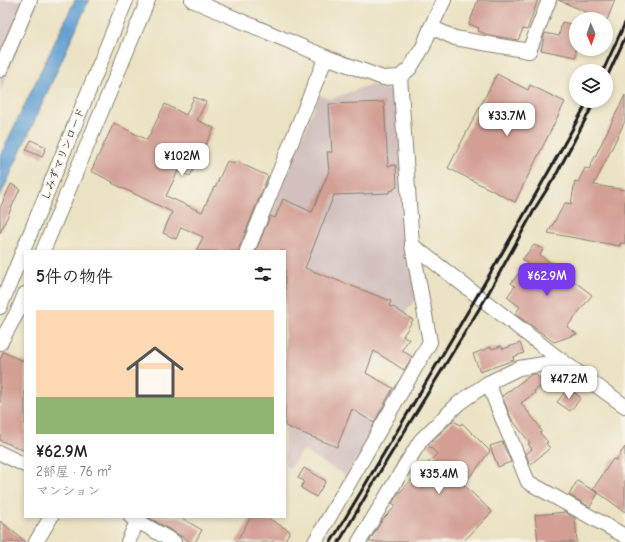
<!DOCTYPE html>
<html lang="ja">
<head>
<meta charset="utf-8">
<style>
	body { margin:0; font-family:"Comic Neue","Klee One",sans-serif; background:#f2f2f2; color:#222; height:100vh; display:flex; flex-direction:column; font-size:15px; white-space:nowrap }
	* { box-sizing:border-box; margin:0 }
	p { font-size:13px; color:#767676 }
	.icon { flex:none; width:22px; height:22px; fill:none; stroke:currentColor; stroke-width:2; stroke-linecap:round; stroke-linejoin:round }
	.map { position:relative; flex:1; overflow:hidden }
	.sheet { position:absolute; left:24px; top:250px; width:262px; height:268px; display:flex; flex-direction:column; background:#fff; border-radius:0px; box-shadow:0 2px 6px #0003 }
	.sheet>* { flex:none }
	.needle { width:26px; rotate:178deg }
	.controls { position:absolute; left:569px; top:12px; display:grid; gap:8px }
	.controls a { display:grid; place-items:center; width:44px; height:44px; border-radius:50%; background:#fff; box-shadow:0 2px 6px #0003; font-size:20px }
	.price { position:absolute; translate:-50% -34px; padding:0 9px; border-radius:8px; background:#fff; color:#222; font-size:13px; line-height:26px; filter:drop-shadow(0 1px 2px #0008) }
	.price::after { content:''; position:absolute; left:50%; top:24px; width:12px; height:9px; margin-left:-6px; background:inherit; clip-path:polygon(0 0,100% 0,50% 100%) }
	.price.current { background:#7c3aed; color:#fff }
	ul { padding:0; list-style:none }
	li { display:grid; align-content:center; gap:8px; height:212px; padding:0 12px }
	li span { display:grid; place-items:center; height:124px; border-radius:0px; color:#555 }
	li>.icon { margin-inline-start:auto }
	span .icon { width:72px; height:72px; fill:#fffc; stroke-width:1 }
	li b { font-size:17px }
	h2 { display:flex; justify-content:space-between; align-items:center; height:48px; padding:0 12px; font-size:17px }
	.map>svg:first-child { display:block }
	.industrial { fill:#d1c0bd }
	.water { fill:#619fd2; stroke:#3e5e77 }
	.building { fill:#d39f94 }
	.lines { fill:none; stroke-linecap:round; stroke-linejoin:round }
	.minor-casing { stroke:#847f70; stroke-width:16 }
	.minor { stroke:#fff; stroke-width:14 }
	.rail { stroke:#1c1c1c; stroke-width:3 }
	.labels { text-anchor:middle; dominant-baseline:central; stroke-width:3; stroke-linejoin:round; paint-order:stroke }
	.street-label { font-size:11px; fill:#1c1c1c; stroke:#f7f3e8 }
</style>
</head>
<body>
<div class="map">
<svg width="625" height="542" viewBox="0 0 625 542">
	<rect width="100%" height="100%" fill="#f7f3e8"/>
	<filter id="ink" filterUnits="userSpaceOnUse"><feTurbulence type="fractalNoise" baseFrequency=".025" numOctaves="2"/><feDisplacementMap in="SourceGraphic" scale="8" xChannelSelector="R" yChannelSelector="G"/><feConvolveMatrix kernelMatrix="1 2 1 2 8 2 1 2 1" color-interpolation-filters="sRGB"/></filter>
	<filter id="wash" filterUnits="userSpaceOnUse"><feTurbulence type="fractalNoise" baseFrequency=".012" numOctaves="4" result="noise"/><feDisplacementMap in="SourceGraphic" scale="16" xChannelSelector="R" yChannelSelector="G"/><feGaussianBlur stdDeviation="0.9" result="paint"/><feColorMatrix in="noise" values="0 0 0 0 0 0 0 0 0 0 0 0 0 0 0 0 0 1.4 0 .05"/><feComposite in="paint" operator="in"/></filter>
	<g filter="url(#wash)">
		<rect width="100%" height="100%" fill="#ebe2c3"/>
		<!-- industrial -->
		<g class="industrial">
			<polygon points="0,0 38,0 0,92"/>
			<polygon points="371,84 395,93 417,297 379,347 354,411 376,427 346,476 302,450 290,468 285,465 285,251 256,251 319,95 331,99"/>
		</g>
		<!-- water -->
		<polygon class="water" points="75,0 89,0 0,197 0,156"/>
		<g id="blocks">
			<!-- building -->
			<g class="building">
				<polygon points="478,0 538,0 527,30 523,29 518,40 488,35 478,31 479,28 469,24"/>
				<polygon points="558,0 615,0 607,20 606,19 603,19"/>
				<polygon points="562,22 576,25 576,57 541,50 545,33 559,36"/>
				<polygon points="497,74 528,90 530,85 565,102 515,202 448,168"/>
				<polygon points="625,95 625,121 594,185 625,190 625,243 620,243 620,246 548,233 565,203 571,204 575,181 578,182 585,168 589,169"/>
				<polygon points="194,97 206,102 197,120 214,128 190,176 178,171 166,196 202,212 214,187 215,188 227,161 234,164 235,161 268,176 239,248 239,251 196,251 203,237 181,227 176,239 163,233 172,212 112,183 113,182 91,171 114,123 147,140 165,104 186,115"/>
				<polygon points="384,102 388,166 396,165 397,187 394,188 394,190 389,191 389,193 334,195 305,268 391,301 389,306 395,308 413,320 403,336 409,339 402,350 412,357 404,370 374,351 366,373 393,388 374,423 352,409 337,447 285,426 285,251 256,251 270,216 275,218 283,199 312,212 329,171 327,152 332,152 329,104"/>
				<polygon points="31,140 46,147 42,157 26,150"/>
				<polygon points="11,184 20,189 0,233 0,208"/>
				<polygon points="534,245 543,249 540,255 592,295 567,327 577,334 554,342 515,314 520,307 507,297 515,286 511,283 527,263 522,260"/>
				<polygon points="520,343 524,353 513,357 514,360 480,372 473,354 491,347 492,349 501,346 503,349"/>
				<polygon points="3,352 25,362 25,451 0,440 0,360"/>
				<polygon points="532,374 536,374 544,384 534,391 535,393 521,403 540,427 539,428 542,431 540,433 548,442 546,443 550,448 531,464 529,462 526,454 532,449 528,444 530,443 511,418 502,396"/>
				<polygon points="568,388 581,398 570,411 557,402"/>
				<polygon points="453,421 461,425 462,423 490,451 474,472 463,484 492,512 463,542 369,542 383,519 396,506 392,503 398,494 437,454 428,445"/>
				<polygon points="502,442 511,462 498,467 490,446"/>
				<polygon points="625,447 625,512 593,489 613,459 616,460"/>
				<polygon points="304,468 326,481 316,497 301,488 304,481 298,478"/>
				<polygon points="577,481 598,493 590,507 569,495"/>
				<polygon points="565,512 575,518 577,542 538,542 535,515"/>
				<polygon points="148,517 180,517 202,530 195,542 191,542"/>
				<polygon points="251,517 266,517 290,531 284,542 236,542"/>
				<polygon points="0,521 26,542 0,542"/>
			</g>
		</g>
	</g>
	<g filter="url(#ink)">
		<use href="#blocks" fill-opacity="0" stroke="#847f70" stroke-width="1"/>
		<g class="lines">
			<defs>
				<g id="minor">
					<polyline points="192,0 326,57 383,78 400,77 410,68 423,47 431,27 444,0"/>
					<polyline points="431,27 455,38 529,51 549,0"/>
					<polyline points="0,70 30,0"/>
					<polyline points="412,245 562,361 625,406"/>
					<polyline points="43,251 148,0"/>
					<polyline points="247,251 326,57"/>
					<polyline points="0,307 126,0"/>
					<polyline points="0,343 18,311 25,294"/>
					<polyline points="488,383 528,482 625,536"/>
					<polyline points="0,453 25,465"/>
					<polyline points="131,517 174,542"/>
					<polyline points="36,542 51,517"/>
					<polyline points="128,542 139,517"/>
					<polyline points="315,542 430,342 412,245 400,77"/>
					<polyline points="359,542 406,464 421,440 459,403 488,383 519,368 562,361"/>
				</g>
			</defs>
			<!-- minor casing -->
			<use href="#minor" class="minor-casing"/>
			<!-- minor -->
			<use href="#minor" class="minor"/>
			<!-- rail -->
			<g class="rail">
				<polyline points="603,71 625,23"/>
				<polyline points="606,79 625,38"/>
				<path d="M331 542C418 396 506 250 588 101"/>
				<polyline points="339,542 381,470 484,301 537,205 556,175 595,101"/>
			</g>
		</g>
	</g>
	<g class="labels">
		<!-- street labels -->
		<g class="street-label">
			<text transform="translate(63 154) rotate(-68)">しみずマリンロード</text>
		</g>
	</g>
</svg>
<div class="controls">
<a><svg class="needle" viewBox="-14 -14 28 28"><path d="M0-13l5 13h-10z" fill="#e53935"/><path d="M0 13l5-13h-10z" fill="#767676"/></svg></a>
<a><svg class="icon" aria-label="layers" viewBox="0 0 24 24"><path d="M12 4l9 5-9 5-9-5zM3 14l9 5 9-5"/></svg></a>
</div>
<b class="price" style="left:507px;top:137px">¥33.7M</b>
<b class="price" style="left:182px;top:177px">¥102M</b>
<b class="price current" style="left:547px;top:297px">¥62.9M</b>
<b class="price" style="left:569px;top:400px">¥47.2M</b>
<b class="price" style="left:439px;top:495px">¥35.4M</b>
<section class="sheet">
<h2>5件の物件<svg class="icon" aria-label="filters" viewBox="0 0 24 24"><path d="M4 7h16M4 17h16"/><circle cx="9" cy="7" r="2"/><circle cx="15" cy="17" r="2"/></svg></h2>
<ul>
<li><span style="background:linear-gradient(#ffd9b3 70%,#8fb573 0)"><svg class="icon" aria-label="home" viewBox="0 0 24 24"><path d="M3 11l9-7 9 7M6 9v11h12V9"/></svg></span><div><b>¥62.9M</b><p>2部屋 · 76 m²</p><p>マンション</p></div></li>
</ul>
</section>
</div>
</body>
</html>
